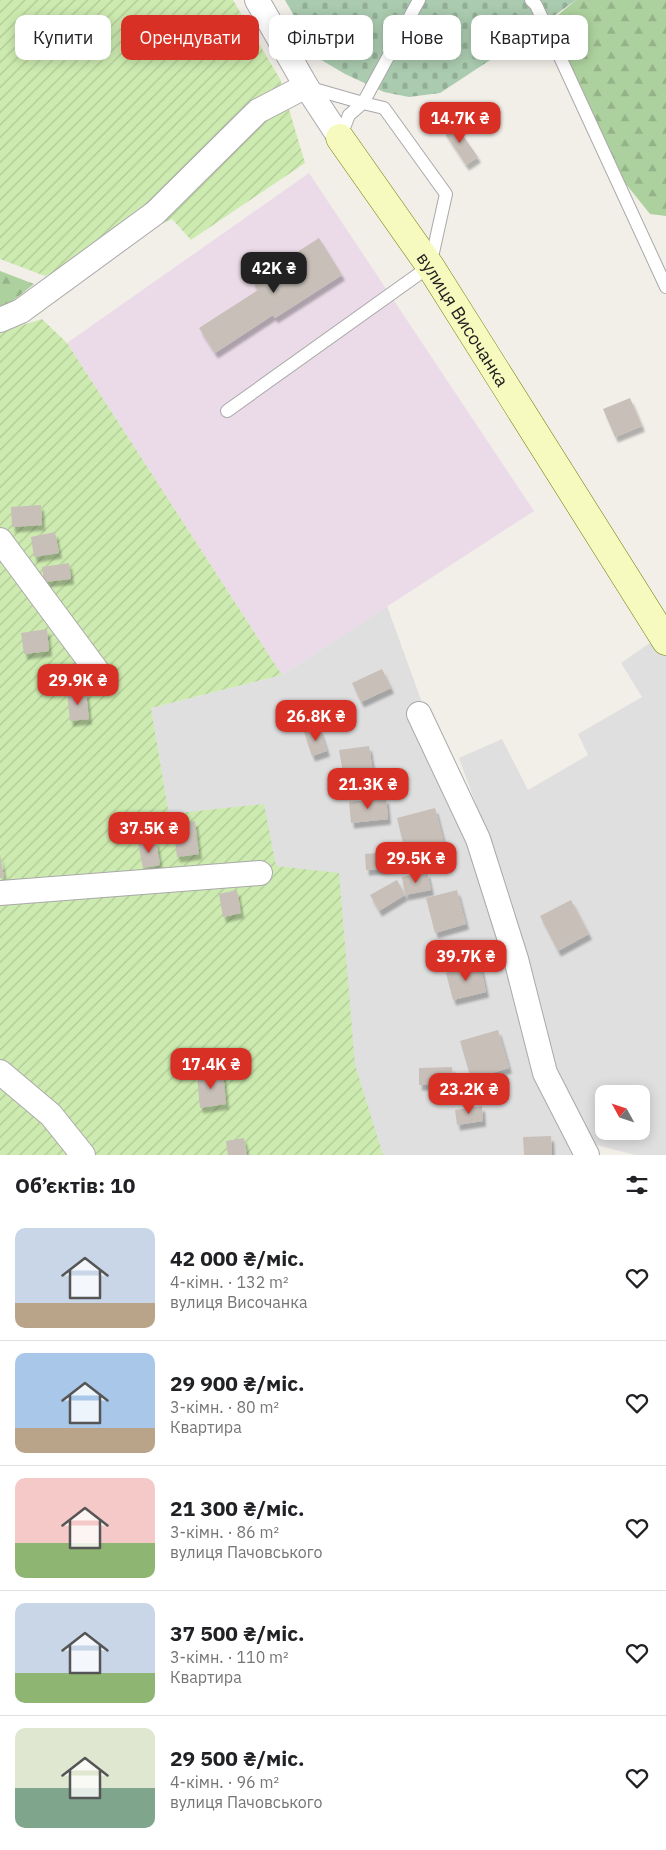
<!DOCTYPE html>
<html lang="uk">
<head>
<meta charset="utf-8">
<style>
	body { margin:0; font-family:"IBM Plex Sans",sans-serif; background:#f2f2f2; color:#202124; height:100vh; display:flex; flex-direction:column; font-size:19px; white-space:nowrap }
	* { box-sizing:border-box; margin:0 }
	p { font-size:16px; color:#757577 }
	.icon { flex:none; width:28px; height:28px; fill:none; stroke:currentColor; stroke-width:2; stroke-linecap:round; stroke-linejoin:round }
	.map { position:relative; height:1155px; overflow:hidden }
	.drawer { display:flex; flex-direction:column; background:#fff; flex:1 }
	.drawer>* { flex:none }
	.banner { position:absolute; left:15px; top:15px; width:636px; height:45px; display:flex; gap:10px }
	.needle { width:32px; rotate:310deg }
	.tools { position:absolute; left:595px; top:1085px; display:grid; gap:10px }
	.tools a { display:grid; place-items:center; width:55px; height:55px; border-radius:10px; background:#fff; box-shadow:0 2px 12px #0003; font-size:25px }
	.price { position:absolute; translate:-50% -42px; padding:0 11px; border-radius:10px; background:#d93025; color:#fff; font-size:16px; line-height:32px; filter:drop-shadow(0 1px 2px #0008) }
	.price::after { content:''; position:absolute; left:50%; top:30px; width:15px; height:11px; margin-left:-8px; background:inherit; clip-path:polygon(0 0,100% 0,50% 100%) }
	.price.on { background:#222; color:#fff }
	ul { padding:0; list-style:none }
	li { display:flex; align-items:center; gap:15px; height:125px; padding:0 15px }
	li+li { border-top:1px solid #e0e0e0 }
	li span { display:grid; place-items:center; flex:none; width:140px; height:100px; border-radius:10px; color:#555 }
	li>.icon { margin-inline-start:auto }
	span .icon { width:60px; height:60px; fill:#fffc; stroke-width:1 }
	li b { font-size:21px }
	h2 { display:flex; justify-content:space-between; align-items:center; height:60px; padding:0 15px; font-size:21px }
	.tag { padding:0 18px; border-radius:10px; background:#fff; box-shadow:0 2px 12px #0003; font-size:18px; line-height:45px }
	.tag.on { background:#d93025; color:#fff }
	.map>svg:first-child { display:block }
	.residential { fill:#e0dfdf; fill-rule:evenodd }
	.industrial { fill:#ebdbe8 }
	.forest { fill:url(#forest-firs) }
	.cemetery { fill:url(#cemetery-stones) }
	.garden { fill:url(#garden-furrows) }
	.building { fill:#c7bfb8; filter:url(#shadow) }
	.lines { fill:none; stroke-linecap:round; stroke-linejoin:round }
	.lane-casing { stroke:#a9a9a9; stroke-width:14 }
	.street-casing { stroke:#a9a9a9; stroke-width:26 }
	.secondary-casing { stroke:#707d05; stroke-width:29 }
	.lane { stroke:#fff; stroke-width:12 }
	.street { stroke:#fff; stroke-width:24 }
	.secondary { stroke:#f7fabf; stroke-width:28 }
	.labels { text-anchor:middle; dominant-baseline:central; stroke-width:4; stroke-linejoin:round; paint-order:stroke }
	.street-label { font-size:18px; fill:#222; stroke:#fff }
</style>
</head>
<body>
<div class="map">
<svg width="666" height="1155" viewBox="0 0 666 1155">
	<defs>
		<pattern id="forest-firs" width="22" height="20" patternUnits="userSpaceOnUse" patternTransform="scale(1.25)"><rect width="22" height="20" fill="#add19e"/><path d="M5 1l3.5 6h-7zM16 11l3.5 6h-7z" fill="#95b388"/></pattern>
		<pattern id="cemetery-stones" width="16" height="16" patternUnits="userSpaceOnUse" patternTransform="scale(1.25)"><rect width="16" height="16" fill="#aacbaf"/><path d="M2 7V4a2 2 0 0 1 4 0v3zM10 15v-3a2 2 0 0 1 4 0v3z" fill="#92ae96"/></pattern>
		<pattern id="garden-furrows" width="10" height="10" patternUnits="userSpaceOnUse" patternTransform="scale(1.25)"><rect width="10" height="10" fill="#cdebb0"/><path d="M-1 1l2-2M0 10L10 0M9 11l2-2" fill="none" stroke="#b0c997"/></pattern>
		<filter id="shadow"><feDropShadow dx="3" dy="5.5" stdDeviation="1" flood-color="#0004"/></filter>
	</defs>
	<rect width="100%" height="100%" fill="#f2efe9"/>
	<!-- residential -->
	<g class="residential">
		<polygon points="387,606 466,824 580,1155 0,1155 0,915 169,814 151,708 282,675"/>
		<path d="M657 638 666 651V1155H635L589 1143 555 1072 494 854 459 758 502 739 528 790 588 755 578 734 642 697 621 663ZM604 1094H641V1131H604Z"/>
	</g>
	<!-- industrial -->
	<polygon class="industrial" points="309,173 534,511 282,675 67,343"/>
	<!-- forest -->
	<g class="forest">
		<polygon points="576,0 666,0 666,216 650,214 625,183 554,36 558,15"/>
		<polygon points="0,271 34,284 0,311"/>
	</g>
	<!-- cemetery -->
	<polygon class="cemetery" points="285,0 576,0 519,41 440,93 409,97 384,92 345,74 318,58"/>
	<!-- garden -->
	<g class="garden">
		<polygon points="0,0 233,0 280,79 305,163 191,240 172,219 45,276 0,259"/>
		<polygon points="42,319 67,343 282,675 151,708 169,814 264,804 276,866 339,873 355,1065 383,1155 0,1155 0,332"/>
	</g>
	<!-- building -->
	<g class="building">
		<polygon points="454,123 478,157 466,165 443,130"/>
		<polygon points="319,238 342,275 275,318 273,315 215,353 199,328 258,290 252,281"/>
		<polygon points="630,398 642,426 615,437 603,409"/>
		<polygon points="41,505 42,525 12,527 11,507"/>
		<polygon points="55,532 59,553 34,557 31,537"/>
		<polygon points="69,563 71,579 44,582 42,567"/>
		<polygon points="47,629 49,651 24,654 21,633"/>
		<polygon points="382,669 391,688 361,702 352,683"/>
		<polygon points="86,691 89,719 70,721 67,693"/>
		<polygon points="319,727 327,751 312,756 304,732"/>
		<polygon points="369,746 375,785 346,790 339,750"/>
		<polygon points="386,798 388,819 351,823 349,802"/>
		<polygon points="435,808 445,847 406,856 397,818"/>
		<polygon points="195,821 199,854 177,857 173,824"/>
		<polygon points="156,840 160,865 143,868 138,843"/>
		<polygon points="391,852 392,868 366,870 365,854"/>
		<polygon points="0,854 4,878 0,878"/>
		<polygon points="427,872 431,890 405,895 402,877"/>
		<polygon points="397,880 405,895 379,911 370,895"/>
		<polygon points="237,890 241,913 223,917 219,894"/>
		<polygon points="457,890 466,924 435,933 426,898"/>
		<polygon points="571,900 589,934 558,951 540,916"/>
		<polygon points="480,964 486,992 453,1000 446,973"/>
		<polygon points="498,1030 509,1068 471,1079 460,1041"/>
		<polygon points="452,1067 453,1084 419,1085 419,1068"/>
		<polygon points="223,1072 226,1104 200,1108 197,1075"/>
		<polygon points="482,1106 483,1121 457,1125 455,1110"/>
		<polygon points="551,1136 552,1155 524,1155 523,1137"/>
		<polygon points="244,1138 247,1155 228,1155 226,1141"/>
	</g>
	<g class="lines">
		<defs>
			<g id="lane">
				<polyline points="531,0 536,5 666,287"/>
				<polyline points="307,87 363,103 419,0"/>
				<polyline points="227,411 430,266 446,194 384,108 363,103 349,115 340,138"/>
			</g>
			<g id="street">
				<polyline points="257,0 306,86 340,138"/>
				<polyline points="0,320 21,311 155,213 258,111 306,86"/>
				<polyline points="0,540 100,675"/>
				<polyline points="419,714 478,839 516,959 545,1073 587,1155"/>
				<polyline points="0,893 260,873"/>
				<polyline points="0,1072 51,1115 83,1155"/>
			</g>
			<g id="secondary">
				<path id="s1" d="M340 138 430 266 666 641"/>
			</g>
		</defs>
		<!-- lane casing -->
		<use href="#lane" class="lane-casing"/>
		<!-- street casing -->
		<use href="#street" class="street-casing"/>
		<!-- secondary casing -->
		<use href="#secondary" class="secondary-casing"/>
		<!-- lane -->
		<use href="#lane" class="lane"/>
		<!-- street -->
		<use href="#street" class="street"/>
		<!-- secondary -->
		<use href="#secondary" class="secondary"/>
	</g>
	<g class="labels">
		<!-- street labels -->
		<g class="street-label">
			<text stroke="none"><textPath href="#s1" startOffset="219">вулиця Височанка</textPath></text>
		</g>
	</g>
</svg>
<div class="tools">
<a><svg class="needle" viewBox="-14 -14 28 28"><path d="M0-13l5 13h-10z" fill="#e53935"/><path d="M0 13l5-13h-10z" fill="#757577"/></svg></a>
</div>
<b class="price" style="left:460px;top:144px">14.7K ₴</b>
<b class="price on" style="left:274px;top:294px">42K ₴</b>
<b class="price" style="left:78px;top:706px">29.9K ₴</b>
<b class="price" style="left:316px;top:742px">26.8K ₴</b>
<b class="price" style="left:368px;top:810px">21.3K ₴</b>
<b class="price" style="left:149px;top:854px">37.5K ₴</b>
<b class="price" style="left:416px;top:884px">29.5K ₴</b>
<b class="price" style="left:466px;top:982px">39.7K ₴</b>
<b class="price" style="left:211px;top:1090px">17.4K ₴</b>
<b class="price" style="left:469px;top:1115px">23.2K ₴</b>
<div class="banner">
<a class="tag">Купити</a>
<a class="tag on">Орендувати</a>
<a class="tag">Фільтри</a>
<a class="tag">Нове</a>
<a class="tag">Квартира</a>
</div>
</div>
<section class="drawer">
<h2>Об’єктів: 10<svg class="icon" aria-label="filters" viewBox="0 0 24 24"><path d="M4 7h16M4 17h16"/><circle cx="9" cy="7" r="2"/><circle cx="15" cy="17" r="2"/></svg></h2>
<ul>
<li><span style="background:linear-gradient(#c9d6e8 75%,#b9a48a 0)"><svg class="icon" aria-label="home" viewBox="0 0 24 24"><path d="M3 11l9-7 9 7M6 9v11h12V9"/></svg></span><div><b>42 000 ₴/міс.</b><p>4-кімн. · 132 m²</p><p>вулиця Височанка</p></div><svg class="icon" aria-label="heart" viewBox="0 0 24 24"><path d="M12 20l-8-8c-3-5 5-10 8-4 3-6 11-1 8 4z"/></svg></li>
<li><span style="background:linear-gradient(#a9c7e8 75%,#b9a48a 0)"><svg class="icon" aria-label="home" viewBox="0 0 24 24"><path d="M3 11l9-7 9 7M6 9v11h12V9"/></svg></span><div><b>29 900 ₴/міс.</b><p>3-кімн. · 80 m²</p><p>Квартира</p></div><svg class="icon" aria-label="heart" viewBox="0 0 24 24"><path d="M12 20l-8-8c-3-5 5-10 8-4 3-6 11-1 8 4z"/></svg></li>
<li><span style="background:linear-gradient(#f6c9c9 65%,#8fb573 0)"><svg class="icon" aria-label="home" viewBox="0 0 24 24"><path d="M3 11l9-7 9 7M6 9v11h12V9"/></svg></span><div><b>21 300 ₴/міс.</b><p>3-кімн. · 86 m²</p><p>вулиця Пачовського</p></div><svg class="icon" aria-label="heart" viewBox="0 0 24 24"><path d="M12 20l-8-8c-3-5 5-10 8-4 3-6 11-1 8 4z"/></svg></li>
<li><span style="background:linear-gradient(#c9d6e8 70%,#8fb573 0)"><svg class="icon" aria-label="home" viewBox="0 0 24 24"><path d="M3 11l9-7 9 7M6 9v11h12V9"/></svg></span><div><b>37 500 ₴/міс.</b><p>3-кімн. · 110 m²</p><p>Квартира</p></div><svg class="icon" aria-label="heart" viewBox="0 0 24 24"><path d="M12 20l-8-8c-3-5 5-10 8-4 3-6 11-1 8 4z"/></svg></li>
<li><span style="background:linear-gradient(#dfe7d0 60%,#7fa58c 0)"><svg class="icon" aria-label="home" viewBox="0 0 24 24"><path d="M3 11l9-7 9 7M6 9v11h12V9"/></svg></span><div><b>29 500 ₴/міс.</b><p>4-кімн. · 96 m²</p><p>вулиця Пачовського</p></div><svg class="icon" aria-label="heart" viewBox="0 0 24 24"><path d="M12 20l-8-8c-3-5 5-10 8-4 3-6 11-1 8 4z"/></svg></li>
</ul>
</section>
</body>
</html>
